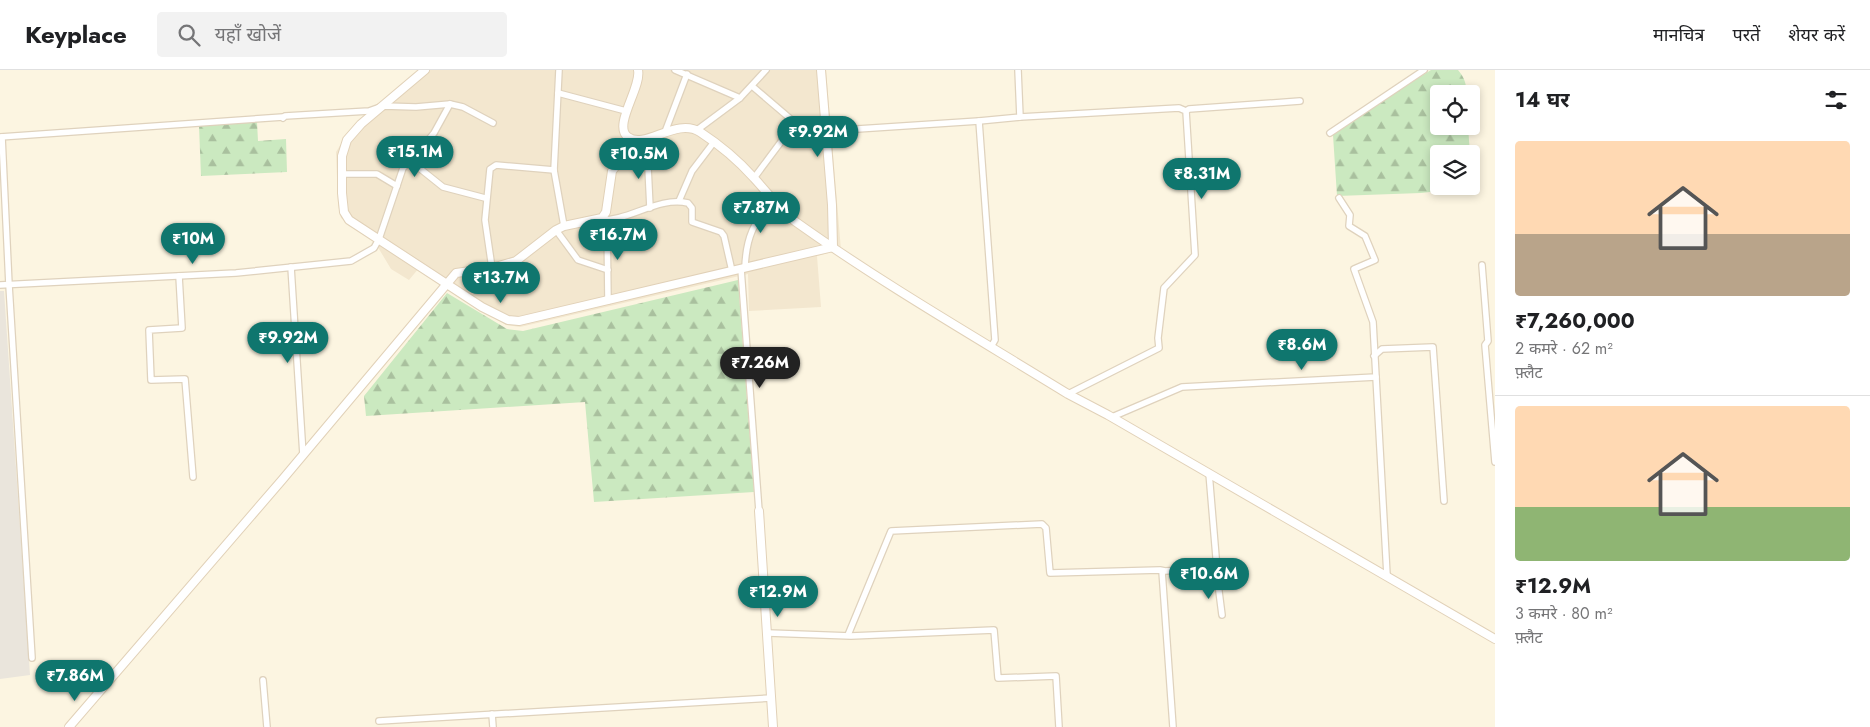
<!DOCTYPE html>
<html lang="hi">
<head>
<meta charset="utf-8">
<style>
	body { margin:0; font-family:Jost,"Noto Sans Devanagari",sans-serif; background:#f2f2f2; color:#202124; height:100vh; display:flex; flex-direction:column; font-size:19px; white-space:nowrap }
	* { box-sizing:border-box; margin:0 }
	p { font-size:16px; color:#757577 }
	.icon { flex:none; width:28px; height:28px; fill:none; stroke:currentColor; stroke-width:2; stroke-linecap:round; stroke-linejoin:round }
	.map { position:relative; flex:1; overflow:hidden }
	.side { display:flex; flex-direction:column; background:#fff; width:375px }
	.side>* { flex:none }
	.controls { position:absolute; left:1430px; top:15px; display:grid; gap:10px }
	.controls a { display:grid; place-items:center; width:50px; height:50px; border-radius:5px; background:#fff; box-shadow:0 2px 8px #0003; font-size:25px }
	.price { position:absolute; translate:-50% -42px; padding:0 11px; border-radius:18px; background:#0f766e; color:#fff; font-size:16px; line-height:32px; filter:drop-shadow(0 1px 2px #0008) }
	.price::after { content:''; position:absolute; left:50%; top:30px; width:15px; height:11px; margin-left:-8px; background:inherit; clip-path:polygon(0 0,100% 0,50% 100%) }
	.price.current { background:#222; color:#fff }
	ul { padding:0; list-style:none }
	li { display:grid; align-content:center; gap:10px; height:265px; padding:0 20px }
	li+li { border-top:1px solid #e0e0e0 }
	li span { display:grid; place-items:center; height:155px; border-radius:5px; color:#555 }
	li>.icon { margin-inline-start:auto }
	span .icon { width:90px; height:90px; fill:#fffc; stroke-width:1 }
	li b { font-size:21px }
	h2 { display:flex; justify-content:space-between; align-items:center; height:60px; padding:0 20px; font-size:21px }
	header { display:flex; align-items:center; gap:30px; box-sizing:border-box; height:70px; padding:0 25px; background:#fff; border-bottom:1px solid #e0e0e0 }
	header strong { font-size:24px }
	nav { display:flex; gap:28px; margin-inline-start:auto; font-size:18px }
	.search { width:350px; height:45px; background:#f2f2f2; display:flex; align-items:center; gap:12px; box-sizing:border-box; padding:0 18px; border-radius:5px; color:#757577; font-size:19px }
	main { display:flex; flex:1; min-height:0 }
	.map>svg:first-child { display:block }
	.residential { fill:#f3e7cf }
	.industrial { fill:#eae5dc }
	.forest { fill:url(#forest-firs) }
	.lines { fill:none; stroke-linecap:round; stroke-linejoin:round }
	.street-casing { stroke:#dfd2bd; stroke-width:8 }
	.secondary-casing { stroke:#e1d1b8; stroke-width:10 }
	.street { stroke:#fff; stroke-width:5.5 }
	.secondary { stroke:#fff; stroke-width:8 }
</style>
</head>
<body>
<header>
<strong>Keyplace</strong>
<div class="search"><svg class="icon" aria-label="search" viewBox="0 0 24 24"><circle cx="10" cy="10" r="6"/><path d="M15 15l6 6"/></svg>यहाँ खोजें</div>
<nav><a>मानचित्र</a><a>परतें</a><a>शेयर करें</a></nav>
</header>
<main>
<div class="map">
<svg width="1495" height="657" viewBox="0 0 1495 657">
	<defs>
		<pattern id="forest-firs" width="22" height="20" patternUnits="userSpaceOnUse" patternTransform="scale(1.25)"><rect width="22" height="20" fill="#cbe9c0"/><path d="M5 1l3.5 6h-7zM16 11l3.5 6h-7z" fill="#a9c09e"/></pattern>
	</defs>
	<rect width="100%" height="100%" fill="#fcf5e1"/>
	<!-- residential -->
	<polygon class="residential" points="421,0 826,0 841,180 817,186 821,237 749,241 748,204 520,257 506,255 419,198 409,210 391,199 373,169 341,148 338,135 336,82 347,64"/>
	<!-- industrial -->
	<polygon class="industrial" points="0,221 4,221 30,605 0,609"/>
	<!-- forest -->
	<g class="forest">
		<path d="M1431 0H1458C1465 8 1466 14 1467 24H1439V56H1468L1470 84H1439V116H1471V96L1473 117 1421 123 1337 126 1333 65 1359 45Z"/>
		<polygon points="257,52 258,71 286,69 287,102 201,106 199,56"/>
		<polygon points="738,210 754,422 594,432 585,332 366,346 364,326 447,223 507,259 523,261"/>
	</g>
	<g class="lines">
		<defs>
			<g id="street">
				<polyline points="559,0 554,100 564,156"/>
				<polyline points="675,0 740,28"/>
				<polyline points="752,16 793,51 792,57 754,108"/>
				<polyline points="558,23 626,41"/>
				<polyline points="1186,41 1189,39 1300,31"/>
				<polyline points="1020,47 1179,38 1186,41 1195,185 1164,218 1158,268 1159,278 1068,324"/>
				<polyline points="283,48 285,46 369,41 383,36 416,37 450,34 463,37 493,53"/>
				<polyline points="697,60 740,28 766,0"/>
				<polyline points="827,61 979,51"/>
				<polyline points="665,62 687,4"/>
				<polyline points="1330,63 1424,0"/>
				<polyline points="0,67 283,47"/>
				<polyline points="2,67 9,215 32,588"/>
				<polyline points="430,69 449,79"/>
				<polyline points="620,89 648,97 650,138"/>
				<polyline points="410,92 434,63 450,34"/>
				<polyline points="342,104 377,104 397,116"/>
				<polyline points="679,131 692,101 714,72"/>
				<path d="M598 150C629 152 657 126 688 133L692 138V152L721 162 724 166 732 201"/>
				<polyline points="607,151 608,231"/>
				<polyline points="556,160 578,190 608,200"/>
				<polyline points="1482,195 1488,271 1485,275 1495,392"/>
				<polyline points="291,197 303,385"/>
				<polyline points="492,198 485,150 490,99 496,95 554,100"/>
				<path d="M745 198C746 166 754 154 772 129"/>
				<polyline points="741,199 759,441"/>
				<polyline points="179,206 182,258 149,260 151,310 185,309 193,407"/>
				<polyline points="0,215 236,203 351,191 374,178 379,169 403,98 408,93 413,93 443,117 485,128"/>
				<polyline points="991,277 995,270 979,51 1020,47 1018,0"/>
				<polyline points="1374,286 1382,279 1433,277 1444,431"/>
				<polyline points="1376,307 1387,505"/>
				<polyline points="1112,347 1182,317 1376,307 1373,252 1354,199 1375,190 1365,166 1349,156 1350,145 1339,128"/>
				<polyline points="1209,403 1217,499"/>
				<polyline points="1162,501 1173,657"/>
				<polyline points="768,563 851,566 994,560 998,608 1056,606 1059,657"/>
				<polyline points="848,565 891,461 1042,454 1046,458 1050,503 1160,500 1165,501 1216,498 1222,545"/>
				<polyline points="263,610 267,657"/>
				<polyline points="492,644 493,657"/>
				<polyline points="379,651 772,628"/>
			</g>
			<g id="secondary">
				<polyline points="425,0 361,54 347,70 342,86 342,123 344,142 349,150 482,237 508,250 519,251 833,177 832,135 821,0"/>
				<path d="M638 0C642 17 612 56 628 67 645 80 676 47 700 62 720 75 738 90 754 108 768 123 780 140 796 152 883 214 977 268 1068 324L1108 345 1495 569"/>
				<polyline points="759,441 773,657"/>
				<polyline points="69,657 282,410 456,203 492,198 516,191 556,160 564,156 602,148 606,142 612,101 636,71"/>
			</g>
		</defs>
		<!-- street casing -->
		<use href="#street" class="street-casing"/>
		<!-- secondary casing -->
		<use href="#secondary" class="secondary-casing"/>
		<!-- street -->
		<use href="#street" class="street"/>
		<!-- secondary -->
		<use href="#secondary" class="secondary"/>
	</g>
</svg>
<div class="controls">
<a><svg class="icon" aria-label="locate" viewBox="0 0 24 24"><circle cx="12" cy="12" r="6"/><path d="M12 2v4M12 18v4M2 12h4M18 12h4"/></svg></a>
<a><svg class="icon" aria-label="layers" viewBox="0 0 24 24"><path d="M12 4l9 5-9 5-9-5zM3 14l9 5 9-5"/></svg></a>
</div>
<b class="price" style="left:818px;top:88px">₹9.92M</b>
<b class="price" style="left:415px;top:108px">₹15.1M</b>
<b class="price" style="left:639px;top:110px">₹10.5M</b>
<b class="price" style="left:1202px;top:130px">₹8.31M</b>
<b class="price" style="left:761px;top:164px">₹7.87M</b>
<b class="price" style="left:618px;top:191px">₹16.7M</b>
<b class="price" style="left:193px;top:195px">₹10M</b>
<b class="price" style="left:501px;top:234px">₹13.7M</b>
<b class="price" style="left:288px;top:294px">₹9.92M</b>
<b class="price" style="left:1302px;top:301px">₹8.6M</b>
<b class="price current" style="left:760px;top:319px">₹7.26M</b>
<b class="price" style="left:1209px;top:530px">₹10.6M</b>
<b class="price" style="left:778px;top:548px">₹12.9M</b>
<b class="price" style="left:75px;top:632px">₹7.86M</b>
</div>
<section class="side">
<h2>14 घर<svg class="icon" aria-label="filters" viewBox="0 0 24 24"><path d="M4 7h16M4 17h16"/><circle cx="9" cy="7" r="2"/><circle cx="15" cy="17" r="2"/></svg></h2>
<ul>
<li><span style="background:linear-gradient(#ffd9b3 60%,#b9a48a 0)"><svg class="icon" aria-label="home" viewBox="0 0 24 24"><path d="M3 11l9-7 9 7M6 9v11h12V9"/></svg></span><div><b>₹7,260,000</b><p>2 कमरे · 62 m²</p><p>फ़्लैट</p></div></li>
<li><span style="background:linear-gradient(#ffd9b3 65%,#8fb573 0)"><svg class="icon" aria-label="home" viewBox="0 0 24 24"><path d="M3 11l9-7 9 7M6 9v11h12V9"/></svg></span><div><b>₹12.9M</b><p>3 कमरे · 80 m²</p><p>फ़्लैट</p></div></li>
</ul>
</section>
</main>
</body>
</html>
